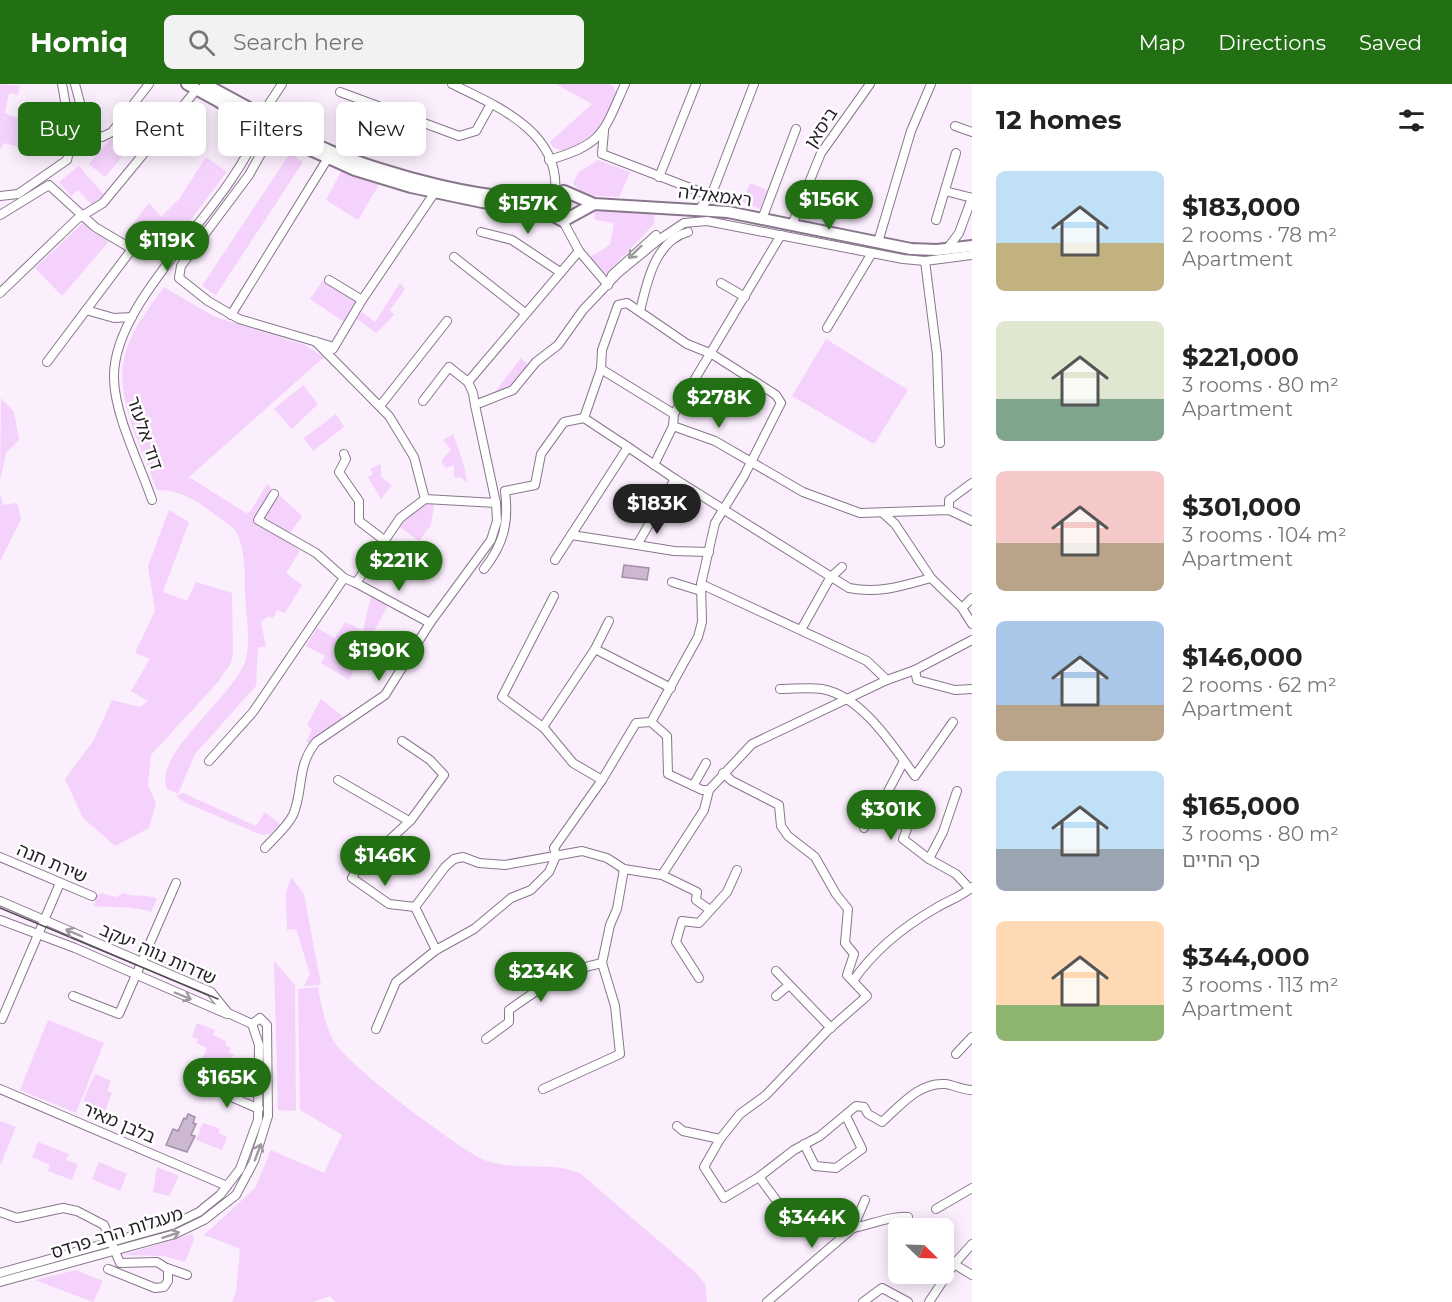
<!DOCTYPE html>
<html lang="en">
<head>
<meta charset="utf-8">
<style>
	body { margin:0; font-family:Montserrat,"Noto Sans Hebrew",sans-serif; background:#f2f2f2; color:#222; height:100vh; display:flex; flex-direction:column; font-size:22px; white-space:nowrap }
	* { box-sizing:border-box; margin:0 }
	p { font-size:20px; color:#767676 }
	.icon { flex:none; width:33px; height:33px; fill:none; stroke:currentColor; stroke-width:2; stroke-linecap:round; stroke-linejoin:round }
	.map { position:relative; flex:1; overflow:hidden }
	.sheet { display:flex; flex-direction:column; background:#fff; width:480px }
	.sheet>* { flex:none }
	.hud { position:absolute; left:18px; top:18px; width:570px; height:54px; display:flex; gap:12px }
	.needle { width:39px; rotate:113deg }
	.fabs { position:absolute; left:888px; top:1134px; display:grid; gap:12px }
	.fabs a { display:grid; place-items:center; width:66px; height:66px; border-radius:9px; background:#fff; box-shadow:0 3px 15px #0003; font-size:30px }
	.price { position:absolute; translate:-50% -51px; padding:0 14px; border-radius:21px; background:#236f14; color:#fff; font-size:20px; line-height:39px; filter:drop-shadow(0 2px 3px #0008) }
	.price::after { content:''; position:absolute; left:50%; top:36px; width:18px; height:14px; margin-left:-9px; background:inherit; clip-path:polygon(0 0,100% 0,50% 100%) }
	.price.selected { background:#222; color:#fff }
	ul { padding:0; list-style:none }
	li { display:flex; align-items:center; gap:18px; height:150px; padding:0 24px }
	li span { display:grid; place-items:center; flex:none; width:168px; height:120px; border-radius:9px; color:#555 }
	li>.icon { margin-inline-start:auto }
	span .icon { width:72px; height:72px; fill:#fffc; stroke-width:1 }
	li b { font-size:26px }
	h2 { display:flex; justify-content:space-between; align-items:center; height:72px; padding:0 24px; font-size:26px }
	.chip { padding:0 21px; border-radius:9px; background:#fff; box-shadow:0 3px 15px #0003; font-size:21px; line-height:54px }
	.chip.selected { background:#236f14; color:#fff }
	header { display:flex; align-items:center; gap:36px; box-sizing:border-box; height:84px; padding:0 30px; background:#236f14; color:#fff }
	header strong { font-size:28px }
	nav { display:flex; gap:33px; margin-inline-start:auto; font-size:21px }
	.search { width:420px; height:54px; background:#f2f2f2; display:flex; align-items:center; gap:15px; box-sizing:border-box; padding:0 21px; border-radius:9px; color:#767676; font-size:22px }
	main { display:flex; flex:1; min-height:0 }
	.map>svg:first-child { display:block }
	.green { fill:#f5d2fc }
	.building { fill:#cdb8d1; stroke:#a490a8; stroke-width:1.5 }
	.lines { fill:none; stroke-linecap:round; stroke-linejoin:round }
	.minor-casing { stroke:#89768d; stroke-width:10 }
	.highway-casing { stroke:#89768d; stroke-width:14 }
	.minor { stroke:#fff; stroke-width:8 }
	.highway { stroke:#fff; stroke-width:10 }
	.tram { stroke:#514853; stroke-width:1.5 }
	.oneway { stroke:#9d9a9e }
	.labels { text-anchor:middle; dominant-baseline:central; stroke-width:5; stroke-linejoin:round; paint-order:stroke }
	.street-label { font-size:18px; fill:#251e27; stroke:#fff }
</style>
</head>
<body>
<header>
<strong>Homiq</strong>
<div class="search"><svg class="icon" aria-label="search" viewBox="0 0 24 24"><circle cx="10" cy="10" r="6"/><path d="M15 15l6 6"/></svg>Search here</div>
<nav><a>Map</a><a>Directions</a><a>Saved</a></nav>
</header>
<main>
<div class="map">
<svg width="972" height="1218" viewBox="0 0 972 1218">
	<rect width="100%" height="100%" fill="#fbeefd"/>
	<!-- green -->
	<g class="green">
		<polygon points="0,0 20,2 18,11 9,9 5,29 23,36 29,48 24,64 4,59 2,65 0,64"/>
		<path d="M556 0H608L613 2 617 10C603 43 596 53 563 67L553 63 550 58 592 20Z"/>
		<polygon points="113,52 128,66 105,93 89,80"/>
		<polygon points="290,69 303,78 216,211 202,202"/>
		<polygon points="206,73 227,88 160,176 124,151 149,119 161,133 180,114"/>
		<path d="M598 76 630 88 619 113C603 112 582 114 573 99L579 88Z"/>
		<polygon points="79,82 104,111 92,121 78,106 71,112 59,98"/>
		<polygon points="343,84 380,99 358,136 326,116"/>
		<polygon points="750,99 767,106 760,125 742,118"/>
		<polygon points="594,125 655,128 654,140 606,190 590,173 610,161 614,139 595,136"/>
		<polygon points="83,139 92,148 110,156 62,212 35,184"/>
		<polygon points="324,195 357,217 344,238 310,215"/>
		<polygon points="400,199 405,205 390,226 394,231 376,249 357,235 362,228 375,238"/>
		<path d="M164 203 215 233 305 261 324 273 189 393 246 429 250 428 267 400 302 432 285 456 300 467 286 489 302 501 285 529 277 526 273 534 268 532 261 538 266 563H258L256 602 195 670 178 710 167 705C152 671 232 614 245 578 252 557 245 527 245 505 245 487 245 464 236 447 232 442 223 437 218 433 201 419 180 405 157 406 142 364 112 312 126 267 133 243 150 223 164 203Z"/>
		<polygon points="826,255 908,306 874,360 792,312"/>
		<polygon points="521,274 529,282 507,307 491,313"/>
		<polygon points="303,301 318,320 292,345 274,325"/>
		<polygon points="1,314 14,328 19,356 6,369 0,397"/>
		<polygon points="336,330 344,343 313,367 304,354"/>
		<polygon points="453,350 464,381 467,400 462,394 454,393 454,381 446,384 441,377 451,366 443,356"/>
		<polygon points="381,380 381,393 392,401 381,415 368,393 373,390 370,385"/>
		<polygon points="0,409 3,421 17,419 21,435 0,477"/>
		<polygon points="427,419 434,421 431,441 419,457 397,441"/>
		<polygon points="169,426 189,438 163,508 187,517 196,498 232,509 233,568 231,579 217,599 151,671 148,701 156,719 149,744 115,762 83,734 65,695 94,656 112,616 140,623 148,617 131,607 150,575 135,569 155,527 148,482"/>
		<polygon points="371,512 388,521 349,596 321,579 325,572 306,562 317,544 335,554 345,538 363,547"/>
		<polygon points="321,615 345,634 324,647 310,660 306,658 312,645 307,641"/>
		<polygon points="183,709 256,742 265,728 281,741 270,750 262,751 186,719 176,712"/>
		<polygon points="291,793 304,810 321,901 304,902 310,890 296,845 287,846 286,809"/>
		<path d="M101 809 116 813 123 809C135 814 145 809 157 815L151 828C133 821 112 824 94 822L97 811Z"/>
		<polygon points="274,877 295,901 296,1027 278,1026"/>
		<path d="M318 903C321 921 325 940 333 956 344 979 462 1068 487 1077 517 1087 556 1077 581 1090L696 1189 705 1200 707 1218H336L330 1212 313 1218H232L236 1208 240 1165 204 1151 255 1104 271 1066 324 1089 342 1051 300 1026 298 905Z"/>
		<polygon points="48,936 104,959 76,1029 20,1006"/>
		<polygon points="197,939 215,946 213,951 226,957 225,961 231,964 229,968 234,970 223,995 198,984 207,964 196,959 198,955 192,953"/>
		<polygon points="95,990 111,997 107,1007 112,1009 105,1027 83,1017"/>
		<polygon points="0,1037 16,1043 1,1080 0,1079"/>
		<polygon points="203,1039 220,1045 218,1049 227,1053 222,1066 196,1056"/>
		<polygon points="38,1058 69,1070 66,1076 78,1080 72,1096 48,1087 50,1081 32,1073"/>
		<polygon points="99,1078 127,1090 120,1107 92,1095"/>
		<polygon points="157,1083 179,1092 169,1112 153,1108"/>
		<polygon points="192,1150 194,1156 185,1178 164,1172 123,1171"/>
		<polygon points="76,1186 103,1197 93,1218 35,1196"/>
	</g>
	<!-- building -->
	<g class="building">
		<polygon points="624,481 649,484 647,496 622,493"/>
		<polygon points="188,1030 195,1033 193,1039 196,1040 191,1051 195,1052 187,1068 166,1061 173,1045 178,1047 184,1034 186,1035"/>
	</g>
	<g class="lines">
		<defs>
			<g id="minor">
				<polyline points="75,0 87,45 102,53 112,48 149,0"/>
				<path d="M452 0C497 22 561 48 555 109"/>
				<polyline points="340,8 459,52 476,47 491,20"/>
				<polyline points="263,29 282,0"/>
				<polyline points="955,42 972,48"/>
				<polyline points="604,47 602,70 711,112"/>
				<polyline points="272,50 249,91 181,182 179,194 208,217 239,235 334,263"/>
				<path d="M549 76C604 60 603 49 625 0"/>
				<polyline points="659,93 696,0"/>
				<polyline points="945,107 972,114"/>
				<polyline points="0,112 18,110 67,76 72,56 62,0"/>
				<polyline points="699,125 711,112 754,0"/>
				<polyline points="0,131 49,101 95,143 132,165 47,278"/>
				<polyline points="762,135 796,45"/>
				<polyline points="936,136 956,69"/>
				<polyline points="563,137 579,167 608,201"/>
				<polyline points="792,141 821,69 870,0"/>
				<polyline points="481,148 512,156 560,188"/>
				<polyline points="657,157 684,139 707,137 903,175 925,177 972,171"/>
				<polyline points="878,158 911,47 931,0"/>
				<polyline points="947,165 959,149 972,114"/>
				<polyline points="454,173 525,229"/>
				<polyline points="925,177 937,271 940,359"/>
				<polyline points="329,196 362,216"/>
				<polyline points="721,199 745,213"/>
				<polyline points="0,209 77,135 103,119 197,5"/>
				<polyline points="86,226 114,234 132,233"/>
				<path d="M640 227C647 198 655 157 688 148"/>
				<polyline points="231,231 328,74"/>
				<polyline points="827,244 872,169"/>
				<polyline points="315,257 389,332 414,373 425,415"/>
				<polyline points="333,265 362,216 435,108"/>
				<polyline points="601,285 674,330"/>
				<polyline points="423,317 449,283 468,298"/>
				<polyline points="475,321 473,309 468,298 579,167"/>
				<polyline points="380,322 447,237"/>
				<polyline points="584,334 601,285 602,266 618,221 627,219 687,260 712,270 776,311 781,319 744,392 715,439 701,500 867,577 887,596 915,586 972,556"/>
				<polyline points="673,342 715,357 803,408 860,429 949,426 972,437"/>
				<polyline points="344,370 346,375 339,388 359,417 359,437 384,456"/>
				<polyline points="654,381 673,342 674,330 781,151"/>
				<path d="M675 395 849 504C878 510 902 502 931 494"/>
				<polyline points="274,410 258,436 316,469 344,494"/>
				<path d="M152 416C140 380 115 333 114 295 111 216 231 123 258 46"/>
				<polyline points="949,426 949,416 972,399"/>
				<polyline points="884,430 895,440 931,494 962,524 972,540"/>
				<polyline points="571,451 637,461 675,395 628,363"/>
				<polyline points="637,461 674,467 709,468"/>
				<path d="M484 485C504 460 509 438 505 407L535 401 541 370 564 338 584 334 628 363 555 476"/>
				<polyline points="672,498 701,507"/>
				<polyline points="356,499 430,539"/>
				<polyline points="554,512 502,613 544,644 573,679 602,696"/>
				<polyline points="962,524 972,514"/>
				<polyline points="802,544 830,494 842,483"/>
				<polyline points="595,565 671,604"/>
				<polyline points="915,586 917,596 955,606 972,605"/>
				<path d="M780 605C794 605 809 603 822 605 862 612 893 662 915 692L953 638"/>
				<polyline points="651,638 667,652 668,690 702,706 709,706"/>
				<polyline points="543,643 595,565 609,537"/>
				<polyline points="402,657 430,676 444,691 411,736 356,787 352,794 389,820 415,823"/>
				<polyline points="209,677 253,628 344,494 356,499 400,434 425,415 496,419"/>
				<path d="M723 689 732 697 779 721 781 742 788 752 815 773 836 810 848 825 845 859 854 870 847 891 867 912 827 947 766 1011 740 1030 720 1055 704 1083 724 1114 759 1093 794 1066 820 1052 856 1022 864 1023 868 1030 882 1038C900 1022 919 998 945 1000 954 1001 962 1006 972 1006"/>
				<polyline points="338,696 409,737"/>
				<polyline points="693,702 706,679"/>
				<polyline points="957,707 943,748 929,775 956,790 970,805"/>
				<polyline points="885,713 895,725 894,731 907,745 903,755 929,775"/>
				<polyline points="864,744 883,712 885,713 904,677"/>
				<path d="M265 764C274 754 287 743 293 731 304 705 296 683 316 658L385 611 430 539 491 456 497 437 496 419 475 321 513 306 536 278 558 261 583 226 617 190 657 157 656 151 612 191 608 201"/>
				<polyline points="0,773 92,812"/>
				<polyline points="662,791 704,726 709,706 752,660 887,596"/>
				<polyline points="0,817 211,908 228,929 252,940"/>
				<polyline points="0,836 75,864 227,930"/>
				<polyline points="436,866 415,823 445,783 454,775 463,773 479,779 505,781 582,767 607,774 624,785 662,791 697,808 696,816 710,826"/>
				<polyline points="776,887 831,944"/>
				<polyline points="699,894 676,858 682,837 699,839 727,808 737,786"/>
				<path d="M853 897C875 865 903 843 936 824 949 816 961 813 972 803"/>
				<polyline points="73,912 119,930 176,799"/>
				<polyline points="776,912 789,901"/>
				<polyline points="2,935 60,799"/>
				<polyline points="376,945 396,898 436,866 474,845 511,814 531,806 549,788 556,772 554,764 602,696 636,639 651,638 698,553 702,538 701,500"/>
				<path d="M486 955 509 938V926C538 905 566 886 602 879"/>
				<polyline points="956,970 972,953"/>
				<polyline points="204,1001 259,1025"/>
				<polyline points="0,1005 227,1102"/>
				<polyline points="543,1005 620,970 615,922 602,879 610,841 617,825 624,785"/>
				<polyline points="677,1042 683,1047 720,1055"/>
				<polyline points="804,1060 815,1082 836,1084 862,1065 846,1032"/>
				<polyline points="759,1093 791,1136"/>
				<polyline points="936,1125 972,1104"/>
				<polyline points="0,1128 17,1134 63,1124 77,1127 104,1141 120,1179 157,1178 168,1185 168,1197 164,1203 155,1204 108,1185"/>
				<path d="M853 1144C869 1141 894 1131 908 1133"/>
				<polyline points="954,1180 972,1191"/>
				<polyline points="167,1184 187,1191"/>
				<polyline points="0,1189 172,1141 199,1128 220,1111 240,1085 258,1036 259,961 252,940"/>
				<polyline points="0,1198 175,1150 204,1136 236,1111 254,1077 268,1032 267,941 260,934 252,940"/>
				<polyline points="767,1218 853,1144 865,1116"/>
				<polyline points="863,1218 882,1204 908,1218"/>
				<polyline points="929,1218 954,1180 972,1160"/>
			</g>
			<g id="highway">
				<polyline points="187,0 218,17 261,48 282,53 355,86 411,103 482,118 534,124 550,130"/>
				<path d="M205 0 260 30C269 29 273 35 279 40 294 51 312 58 328 66 378 88 500 123 552 111"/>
				<polyline points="594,120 563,137 550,130 548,120 552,111 564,107 594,120 728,128 911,165 937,166 972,162"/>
			</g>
		</defs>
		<!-- minor casing -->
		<use href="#minor" class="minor-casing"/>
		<!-- highway casing -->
		<use href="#highway" class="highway-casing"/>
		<!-- minor -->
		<use href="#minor" class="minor"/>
		<!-- highway -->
		<use href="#highway" class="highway"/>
		<!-- tram -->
		<polyline class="tram" points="0,824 218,915"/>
	</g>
	<!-- one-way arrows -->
	<defs><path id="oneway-shaft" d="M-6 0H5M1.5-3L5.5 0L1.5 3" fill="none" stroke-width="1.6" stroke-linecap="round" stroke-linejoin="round" transform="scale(1.5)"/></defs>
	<g class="oneway">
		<use href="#oneway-shaft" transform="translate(635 168) rotate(136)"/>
		<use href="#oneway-shaft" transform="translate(74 849) rotate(-157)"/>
		<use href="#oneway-shaft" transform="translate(183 912) rotate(23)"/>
		<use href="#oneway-shaft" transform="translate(258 1068) rotate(-69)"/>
		<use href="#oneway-shaft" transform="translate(171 1151) rotate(-19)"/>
	</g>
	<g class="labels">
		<!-- street labels -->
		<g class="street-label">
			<text transform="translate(821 44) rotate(-57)">ביסאן</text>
			<text transform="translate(715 112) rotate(7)">ראמאללה</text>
			<text transform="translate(145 349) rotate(71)">דוד אלעזר</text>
			<text transform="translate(52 779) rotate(23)">שירת חנה</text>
			<text transform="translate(158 870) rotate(24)">שדרות נווה יעקב</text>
			<text transform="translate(119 1039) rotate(23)">בלבן מאיר</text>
			<text transform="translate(117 1149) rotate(-17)">מעגלות הרב פרדס</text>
		</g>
	</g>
</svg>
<div class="fabs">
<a><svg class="needle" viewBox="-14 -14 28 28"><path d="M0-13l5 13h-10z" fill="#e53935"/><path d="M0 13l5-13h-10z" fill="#767676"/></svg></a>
</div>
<b class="price" style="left:829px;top:147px">$156K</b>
<b class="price" style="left:528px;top:151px">$157K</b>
<b class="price" style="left:167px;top:188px">$119K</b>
<b class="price" style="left:719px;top:345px">$278K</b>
<b class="price selected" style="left:657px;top:451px">$183K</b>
<b class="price" style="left:399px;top:508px">$221K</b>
<b class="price" style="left:379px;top:598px">$190K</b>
<b class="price" style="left:891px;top:757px">$301K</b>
<b class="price" style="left:385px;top:803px">$146K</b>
<b class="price" style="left:541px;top:919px">$234K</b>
<b class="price" style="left:227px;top:1025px">$165K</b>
<b class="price" style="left:812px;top:1165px">$344K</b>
<div class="hud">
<a class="chip selected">Buy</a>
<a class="chip">Rent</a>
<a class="chip">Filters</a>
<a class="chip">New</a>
</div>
</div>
<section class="sheet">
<h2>12 homes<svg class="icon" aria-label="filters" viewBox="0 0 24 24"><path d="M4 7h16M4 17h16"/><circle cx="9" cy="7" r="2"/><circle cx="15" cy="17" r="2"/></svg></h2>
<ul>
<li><span style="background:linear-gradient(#bfe0f5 60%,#c2b280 0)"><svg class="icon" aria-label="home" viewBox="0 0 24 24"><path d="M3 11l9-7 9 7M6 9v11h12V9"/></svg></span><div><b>$183,000</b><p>2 rooms · 78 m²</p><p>Apartment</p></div></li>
<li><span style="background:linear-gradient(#dfe7d0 65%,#7fa58c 0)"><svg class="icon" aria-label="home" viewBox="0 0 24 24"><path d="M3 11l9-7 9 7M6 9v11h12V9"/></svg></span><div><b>$221,000</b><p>3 rooms · 80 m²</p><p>Apartment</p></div></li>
<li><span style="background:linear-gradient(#f6c9c9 60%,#b9a48a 0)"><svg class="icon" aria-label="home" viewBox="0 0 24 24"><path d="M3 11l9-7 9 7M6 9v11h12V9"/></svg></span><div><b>$301,000</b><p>3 rooms · 104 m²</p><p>Apartment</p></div></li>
<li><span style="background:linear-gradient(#a9c7e8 70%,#b9a48a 0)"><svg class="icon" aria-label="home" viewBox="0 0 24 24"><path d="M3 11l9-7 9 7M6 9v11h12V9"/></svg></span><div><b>$146,000</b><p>2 rooms · 62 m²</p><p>Apartment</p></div></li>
<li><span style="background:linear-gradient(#bfe0f5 65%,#9aa5b1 0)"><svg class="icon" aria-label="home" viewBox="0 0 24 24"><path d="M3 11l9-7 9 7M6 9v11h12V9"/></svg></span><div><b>$165,000</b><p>3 rooms · 80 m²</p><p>כף החיים</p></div></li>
<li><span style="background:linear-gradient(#ffd9b3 70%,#8fb573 0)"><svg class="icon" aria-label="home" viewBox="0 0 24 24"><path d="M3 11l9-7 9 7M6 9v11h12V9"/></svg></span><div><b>$344,000</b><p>3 rooms · 113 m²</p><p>Apartment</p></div></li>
</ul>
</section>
</main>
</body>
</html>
